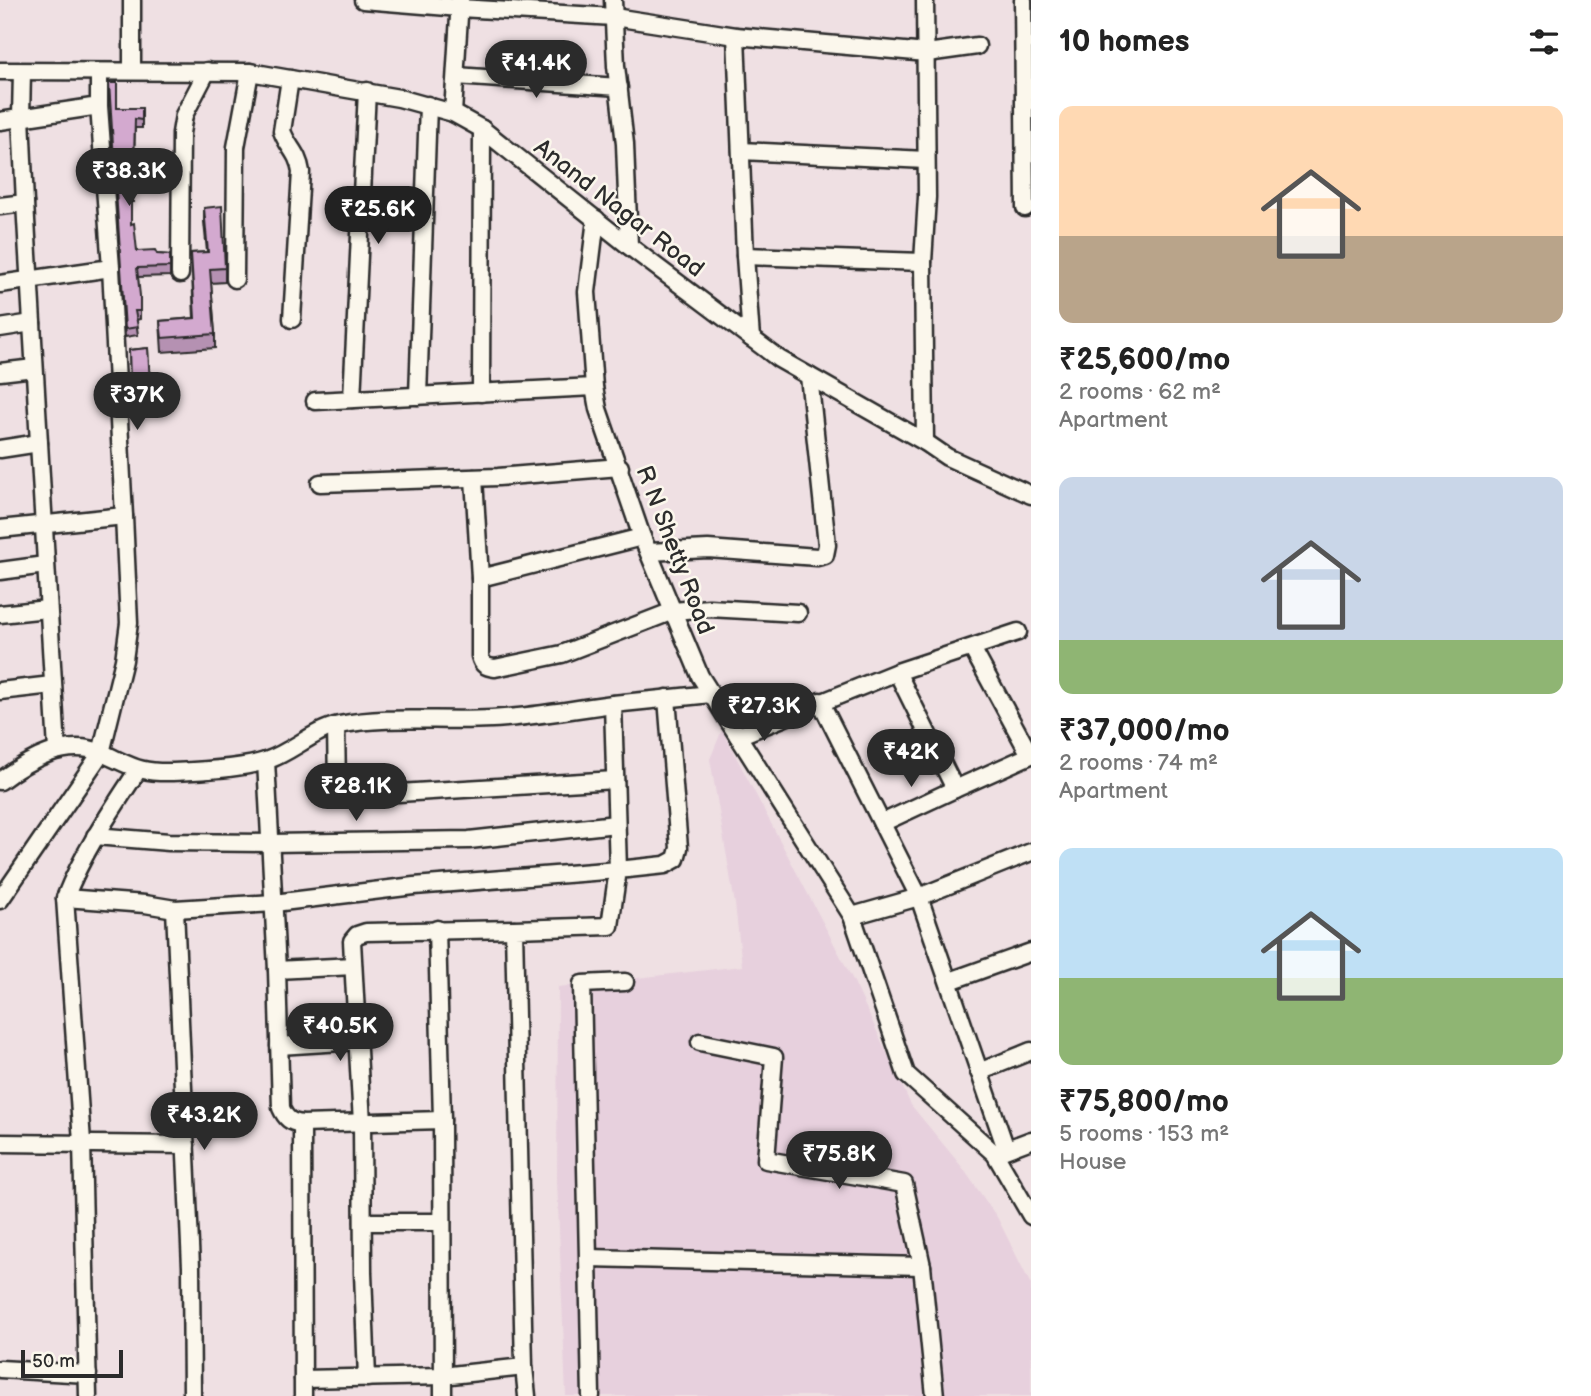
<!DOCTYPE html>
<html lang="en">
<head>
<meta charset="utf-8">
<style>
	body { margin:0; font-family:"Balsamiq Sans",sans-serif; background:#f6f6f6; color:#222; height:100vh; display:flex; flex-direction:column; font-size:26px; white-space:nowrap }
	* { box-sizing:border-box; margin:0 }
	p { font-size:23px; color:#767676 }
	.icon { flex:none; width:38px; height:38px; fill:none; stroke:currentColor; stroke-width:2; stroke-linecap:round; stroke-linejoin:round }
	.map { position:relative; flex:1; overflow:hidden }
	.sheet { display:flex; flex-direction:column; background:#fff; width:560px }
	.sheet>* { flex:none }
	.scale { position:absolute; left:21px; bottom:18px; width:102px; box-sizing:border-box; padding-left:7px; border:4px solid #2b2b2b; border-top:0; font-size:19px; line-height:24px; white-space:nowrap; color:#2b2b2b; -webkit-text-stroke:5px #fbf7ec; paint-order:stroke }
	.price { position:absolute; translate:-50% -60px; padding:0 16px; border-radius:24px; background:#2b2b2b; color:#fff; font-size:23px; line-height:46px; filter:drop-shadow(0 2px 4px #0008) }
	.price::after { content:''; position:absolute; left:50%; top:42px; width:21px; height:16px; margin-left:-10px; background:inherit; clip-path:polygon(0 0,100% 0,50% 100%) }
	.price.current { background:#222; color:#fff }
	ul { padding:0; list-style:none }
	li { display:grid; align-content:center; gap:14px; height:371px; padding:0 28px }
	li span { display:grid; place-items:center; height:217px; border-radius:14px; color:#555 }
	li>.icon { margin-inline-start:auto }
	span .icon { width:126px; height:126px; fill:#fffc; stroke-width:1 }
	li b { font-size:30px }
	h2 { display:flex; justify-content:space-between; align-items:center; height:84px; padding:0 28px; font-size:30px }
	main { display:flex; flex:1; min-height:0 }
	.map>svg:first-child { display:block }
	.built { fill:#e7d0dd }
	.lines { fill:none; stroke-linecap:round; stroke-linejoin:round }
	.minor-casing { stroke:#2b2b2b; stroke-width:21 }
	.minor { stroke:#fbf7ec; stroke-width:16 }
	.wall { fill:#b591b2; stroke:#2b2b2b; stroke-width:2 }
	.building { fill:#d3a9cf; stroke:#2b2b2b; stroke-width:2 }
	.labels { text-anchor:middle; dominant-baseline:central; stroke-width:5; stroke-linejoin:round; paint-order:stroke }
	.street-label { font-size:24px; fill:#2b2b2b; stroke:#fbf7ec }
</style>
</head>
<body>
<main>
<div class="map">
<svg width="1031" height="1396" viewBox="0 0 1031 1396">
	<rect width="100%" height="100%" fill="#efe0e3"/>
	<filter id="ink" filterUnits="userSpaceOnUse"><feTurbulence type="fractalNoise" baseFrequency=".0143" numOctaves="2"/><feDisplacementMap in="SourceGraphic" scale="14" xChannelSelector="R" yChannelSelector="G"/><feConvolveMatrix kernelMatrix="1 2 1 2 8 2 1 2 1" color-interpolation-filters="sRGB"/></filter>
	<g filter="url(#ink)">
		<!-- built -->
		<polygon class="built" points="722,730 854,982 911,1105 962,1167 997,1217 1031,1285 1031,1396 566,1396 557,1181 558,987 742,966 735,904 710,759"/>
		<g class="lines">
			<defs>
				<g id="minor">
					<polyline points="132,0 132,70"/>
					<polyline points="363,0 460,8 614,17 736,36 927,53 977,46"/>
					<polyline points="613,0 616,66 625,144 629,246"/>
					<polyline points="1023,0 1025,208"/>
					<polyline points="736,36 745,256 751,338"/>
					<polyline points="0,71 250,72 399,98 453,113 482,129 629,246 779,359 925,442 947,457 1031,495"/>
					<polyline points="22,72 21,117 25,203 57,750"/>
					<polyline points="456,76 619,87"/>
					<path d="M290 79 282 131C288 148 298 152 301 172L292 319"/>
					<polyline points="453,113 460,0"/>
					<polyline points="0,121 99,106 99,73"/>
					<polyline points="741,151 926,160"/>
					<polyline points="0,206 25,203"/>
					<polyline points="596,219 587,292 594,387 598,409 642,537 700,676 852,916 906,1074 995,1154 1031,1216"/>
					<polyline points="745,256 923,262"/>
					<polyline points="180,274 181,133 184,115 207,71"/>
					<polyline points="235,279 236,147 250,72"/>
					<polyline points="0,284 111,268"/>
					<polyline points="0,328 32,323"/>
					<polyline points="0,372 34,368"/>
					<polyline points="481,393 482,129"/>
					<polyline points="418,396 428,105"/>
					<polyline points="352,399 367,91"/>
					<polyline points="315,401 594,387"/>
					<polyline points="925,442 923,262 927,197 925,0"/>
					<polyline points="0,449 39,443"/>
					<path d="M474 478 480 578V656C482 665 486 667 495 668L562 654 673 611 709 608 798 613"/>
					<polyline points="320,483 498,477 620,467"/>
					<polyline points="0,529 124,516"/>
					<polyline points="649,552 708,549 817,557 825,555 827,545 809,376"/>
					<polyline points="0,571 45,565"/>
					<polyline points="480,578 642,537"/>
					<polyline points="0,614 47,609"/>
					<polyline points="972,648 1030,755"/>
					<polyline points="897,672 955,789 1031,755"/>
					<polyline points="0,691 52,685"/>
					<polyline points="820,701 919,897 1006,1149"/>
					<polyline points="336,726 337,786 340,792 349,796 615,780"/>
					<polyline points="738,736 897,672 1018,632"/>
					<path d="M266 761 277 970 281 1108C286 1119 290 1122 302 1124L442 1120"/>
					<path d="M0 781C28 760 66 738 102 753 132 766 138 773 173 772 198 771 244 769 268 760 292 752 314 730 339 725 389 715 441 722 492 719 533 717 573 709 613 704"/>
					<polyline points="882,823 955,789"/>
					<polyline points="95,836 169,842 271,843 469,840 616,824"/>
					<polyline points="65,898 145,904 175,909 274,903 414,886 618,870 613,704 711,694"/>
					<polyline points="0,900 101,753 124,660 129,623 124,516 111,268 99,106"/>
					<polyline points="175,909 191,1267 192,1396"/>
					<polyline points="852,916 919,897 1031,852"/>
					<polyline points="437,929 442,1120 443,1396"/>
					<polyline points="277,970 353,966"/>
					<polyline points="950,981 1031,952"/>
					<polyline points="700,1042 774,1057 766,1160 904,1184 922,1266 935,1396"/>
					<polyline points="279,1046 357,1041"/>
					<polyline points="979,1072 1031,1051"/>
					<polyline points="302,1124 303,1396"/>
					<polyline points="0,1143 186,1145"/>
					<polyline points="997,1153 1031,1140"/>
					<polyline points="363,1222 442,1222"/>
					<polyline points="589,1258 922,1266"/>
					<polyline points="524,1367 527,1396"/>
					<polyline points="0,1369 88,1374"/>
					<polyline points="367,1378 363,1273 362,1123 352,941 357,935 366,932 514,929"/>
					<polyline points="303,1379 442,1376 524,1367 514,929 610,926 618,870 665,865 676,859 679,848 667,698"/>
					<path d="M88 1396 82 1142 65 898C83 852 111 811 138 770"/>
					<polyline points="591,1396 582,984 625,982"/>
				</g>
			</defs>
			<!-- minor casing -->
			<use href="#minor" class="minor-casing"/>
			<!-- minor -->
			<use href="#minor" class="minor"/>
		</g>
		<!-- wall -->
		<g class="wall">
			<polygon points="109,83 117,108 142,108 142,128 135,128 133,202 131,202 131,224 137,251 157,254 170,255 170,276 138,277 140,304 140,319 136,320 138,335 125,337"/>
			<polygon points="204,208 225,268 225,282 211,283 215,334 215,348 162,352 160,321 194,318 191,253 207,252 204,222"/>
			<polygon points="148,348 151,409 138,410 136,384 130,385 129,350"/>
		</g>
		<!-- building -->
		<g class="building">
			<polygon points="109,83 117,83 117,108 142,108 142,120 135,119 133,194 131,194 131,224 134,223 137,251 155,250 157,254 170,255 170,267 137,268 140,296 140,311 135,311 138,327 125,329"/>
			<polygon points="222,206 225,268 210,269 215,334 162,338 160,321 195,318 191,253 208,252 204,208"/>
			<polygon points="148,348 151,402 138,403 136,378 130,378 129,350"/>
		</g>
	</g>
	<g class="labels">
		<!-- street labels -->
		<g class="street-label">
			<text transform="translate(619 208) rotate(38)">Anand Nagar Road</text>
			<text transform="translate(675 550) rotate(69)">R N Shetty Road</text>
		</g>
	</g>
</svg>
<div class="scale">50 m</div>
<b class="price" style="left:536px;top:100px">₹41.4K</b>
<b class="price" style="left:129px;top:208px">₹38.3K</b>
<b class="price current" style="left:378px;top:246px">₹25.6K</b>
<b class="price" style="left:137px;top:432px">₹37K</b>
<b class="price" style="left:764px;top:743px">₹27.3K</b>
<b class="price" style="left:911px;top:789px">₹42K</b>
<b class="price" style="left:356px;top:823px">₹28.1K</b>
<b class="price" style="left:340px;top:1063px">₹40.5K</b>
<b class="price" style="left:204px;top:1152px">₹43.2K</b>
<b class="price" style="left:839px;top:1191px">₹75.8K</b>
</div>
<section class="sheet">
<h2>10 homes<svg class="icon" aria-label="filters" viewBox="0 0 24 24"><path d="M4 7h16M4 17h16"/><circle cx="9" cy="7" r="2"/><circle cx="15" cy="17" r="2"/></svg></h2>
<ul>
<li><span style="background:linear-gradient(#ffd9b3 60%,#b9a48a 0)"><svg class="icon" aria-label="home" viewBox="0 0 24 24"><path d="M3 11l9-7 9 7M6 9v11h12V9"/></svg></span><div><b>₹25,600/mo</b><p>2 rooms · 62 m²</p><p>Apartment</p></div></li>
<li><span style="background:linear-gradient(#c9d6e8 75%,#8fb573 0)"><svg class="icon" aria-label="home" viewBox="0 0 24 24"><path d="M3 11l9-7 9 7M6 9v11h12V9"/></svg></span><div><b>₹37,000/mo</b><p>2 rooms · 74 m²</p><p>Apartment</p></div></li>
<li><span style="background:linear-gradient(#bfe0f5 60%,#8fb573 0)"><svg class="icon" aria-label="home" viewBox="0 0 24 24"><path d="M3 11l9-7 9 7M6 9v11h12V9"/></svg></span><div><b>₹75,800/mo</b><p>5 rooms · 153 m²</p><p>House</p></div></li>
</ul>
</section>
</main>
</body>
</html>
